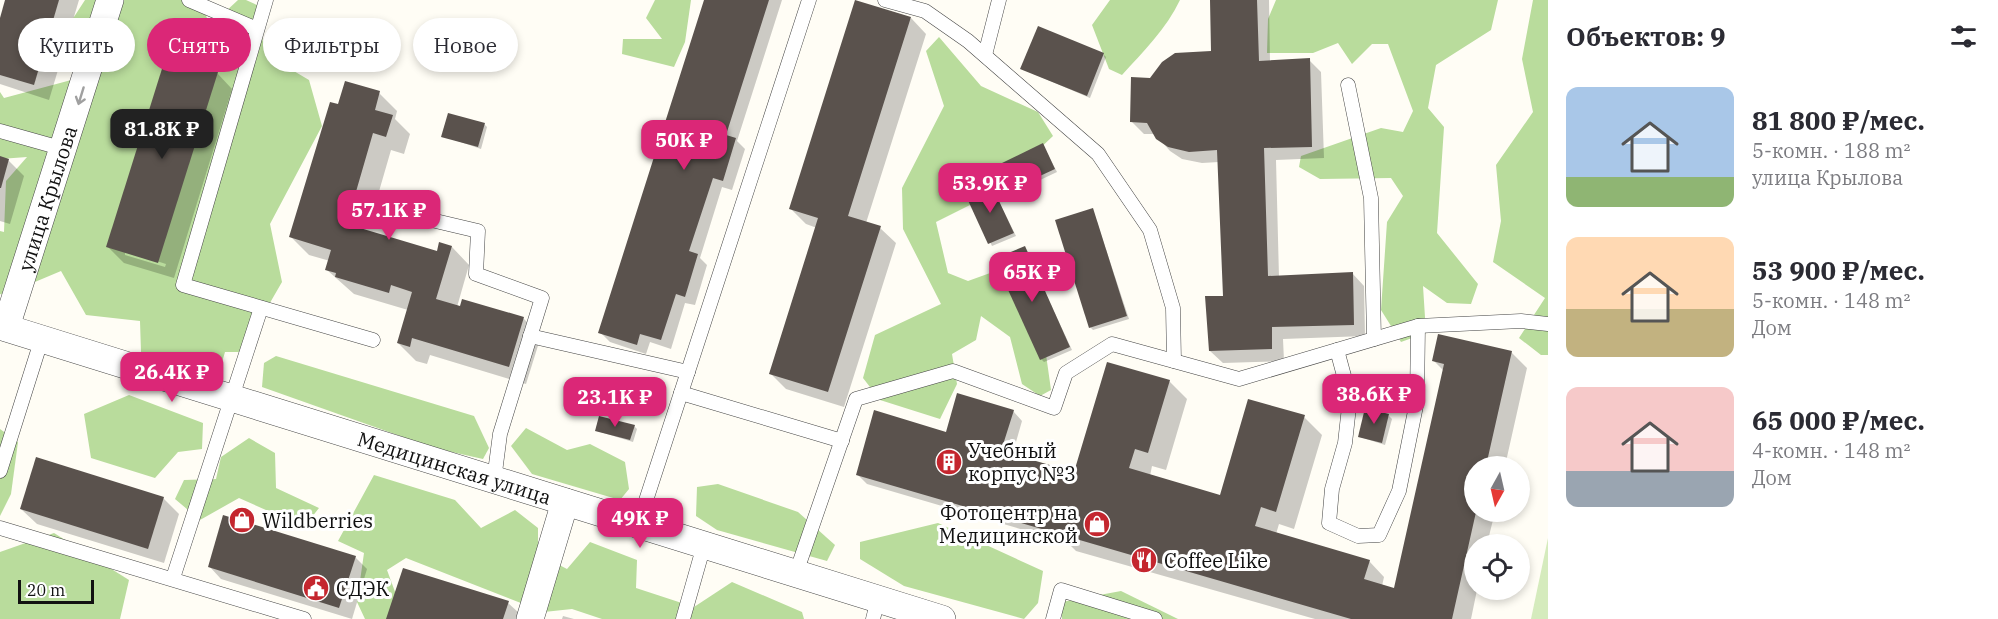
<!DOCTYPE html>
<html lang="ru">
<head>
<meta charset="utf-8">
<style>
	body { margin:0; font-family:"IBM Plex Serif",serif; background:#f2f2f3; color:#2b2b33; height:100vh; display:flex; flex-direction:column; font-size:22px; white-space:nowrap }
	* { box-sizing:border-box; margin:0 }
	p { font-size:20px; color:#7c7c81 }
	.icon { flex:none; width:33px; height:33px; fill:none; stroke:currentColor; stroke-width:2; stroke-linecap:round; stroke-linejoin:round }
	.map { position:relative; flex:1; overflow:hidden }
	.drawer { display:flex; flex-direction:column; background:#fff; width:450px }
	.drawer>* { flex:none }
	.banner { position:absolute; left:18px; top:18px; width:570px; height:54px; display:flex; gap:12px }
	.needle { width:39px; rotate:188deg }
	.controls { position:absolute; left:1464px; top:456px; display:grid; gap:12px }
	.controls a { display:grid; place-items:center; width:66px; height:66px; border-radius:50%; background:#fff; box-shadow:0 3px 9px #0003; font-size:30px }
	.scale { position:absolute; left:18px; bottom:15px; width:76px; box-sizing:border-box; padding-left:6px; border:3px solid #111; border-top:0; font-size:16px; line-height:21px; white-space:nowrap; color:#111; -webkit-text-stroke:4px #fff; paint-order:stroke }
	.price { position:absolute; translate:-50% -51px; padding:0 14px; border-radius:12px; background:#db2777; color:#fff; font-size:20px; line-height:39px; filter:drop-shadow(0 2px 3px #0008) }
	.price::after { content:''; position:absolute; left:50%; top:36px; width:18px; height:14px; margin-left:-9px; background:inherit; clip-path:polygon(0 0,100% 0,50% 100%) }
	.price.on { background:#222; color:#fff }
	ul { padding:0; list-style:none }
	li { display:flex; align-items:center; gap:18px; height:150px; padding:0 18px }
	li span { display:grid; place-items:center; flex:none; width:168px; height:120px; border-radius:12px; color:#555 }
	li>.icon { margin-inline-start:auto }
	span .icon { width:72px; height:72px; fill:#fffc; stroke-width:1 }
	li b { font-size:26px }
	h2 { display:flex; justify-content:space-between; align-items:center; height:72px; padding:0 18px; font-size:26px }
	.chip { padding:0 21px; border-radius:27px; background:#fff; box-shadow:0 3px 9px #0003; font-size:21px; line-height:54px }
	.chip.on { background:#db2777; color:#fff }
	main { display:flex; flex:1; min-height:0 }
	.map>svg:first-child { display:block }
	.green { fill:#d5ebbd }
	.forest { fill:#b9dc9c }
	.shadow { fill:#0003; fill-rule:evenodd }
	.building { fill:#5a524d }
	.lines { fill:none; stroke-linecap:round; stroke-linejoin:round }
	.service-casing { stroke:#444; stroke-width:15 }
	.minor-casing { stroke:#444; stroke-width:28 }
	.service { stroke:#fff; stroke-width:14 }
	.minor { stroke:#fff; stroke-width:27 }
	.oneway { stroke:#a0a0a0 }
	.labels { text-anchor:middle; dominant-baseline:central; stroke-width:6; stroke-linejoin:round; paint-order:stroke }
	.street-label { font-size:20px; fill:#111; stroke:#fff }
	.poi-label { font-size:20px; fill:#111; stroke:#fff; text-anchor:start }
</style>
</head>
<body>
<main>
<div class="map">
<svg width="1548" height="619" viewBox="0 0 1548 619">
	<rect width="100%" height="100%" fill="#fffdf5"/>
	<!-- green -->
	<polygon class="green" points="1548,538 1548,619 1531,619"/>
	<!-- forest -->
	<g class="forest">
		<polygon points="85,0 200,0 210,26 238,0 246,0 257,5 265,54 309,80 322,126 270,224 282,282 256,327 250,352 225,352 217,379 154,364 141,352 140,321 86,315 61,271 4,295 0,294 0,231 4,232 6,181 27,157 0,159 0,92 4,98 75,79 61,37"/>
		<polygon points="655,0 691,0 685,42 674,67 622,54 623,39 662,39 646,18"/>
		<path d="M1110 0H1180C1167 28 1142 53 1122 75L1109 69 1092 25Z"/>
		<polygon points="1276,0 1498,0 1491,30 1436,65 1428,108 1444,127 1437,233 1478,284 1471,304 1447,303 1423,286 1426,333 1401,342 1381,310 1387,222 1403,196 1391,178 1320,179 1299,167 1301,156 1381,128 1403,132 1413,111 1388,44 1372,44 1352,64 1338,43 1313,53 1267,53 1268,19"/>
		<polygon points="1533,0 1548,0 1548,355 1541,355 1519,338 1545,298 1493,262 1501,221 1496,165 1533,112 1522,59"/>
		<polygon points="939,37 981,86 1038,112 1053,136 1016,171 978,201 936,222 948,273 968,281 1004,268 1042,326 1051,390 1040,396 1022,384 1010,337 981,316 976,340 952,354 957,384 940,419 880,400 863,378 875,335 941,304 903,229 902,188 944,106 926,51"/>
		<polygon points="276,356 474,416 489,448 483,459 434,448 262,387 264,363"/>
		<polygon points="129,395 203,423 202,449 178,452 155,478 91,458 84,414"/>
		<polygon points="526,428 567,450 590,444 625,462 629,489 620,500 532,474 511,446"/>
		<polygon points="0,429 18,442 11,494 0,516"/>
		<polygon points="249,438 275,453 276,488 319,508 304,527 239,498 200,520 175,499 184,480 216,479 221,457"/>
		<polygon points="374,475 455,500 481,528 515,510 538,528 538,554 567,569 590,542 637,560 636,588 694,607 732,582 802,612 804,619 602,619 572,609 544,612 406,558 387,570 405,619 365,619 357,602 364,553 338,541"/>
		<polygon points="718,484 798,512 835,545 827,561 717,530 696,516 697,487"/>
		<polygon points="938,523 1043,571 1038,603 1024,619 904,586 860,559 860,542"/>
		<polygon points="54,533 129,580 120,619 0,619 0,552"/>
		<polygon points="1121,591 1178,619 1062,619 1062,602"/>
	</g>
	<!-- shadow -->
	<g class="shadow">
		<polygon points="7,0 79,0 49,100 0,84 0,23"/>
		<polygon points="706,0 782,0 737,141 745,149 732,190 722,187 700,258 707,265 695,305 685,303 671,349 650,342 646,354 610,342 600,332"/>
		<polygon points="1211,0 1269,0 1270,62 1309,60 1321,72 1324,158 1276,160 1279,277 1352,273 1364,286 1365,336 1283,339 1284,361 1223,363 1210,351 1224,298 1219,162 1202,163 1182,159 1170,151 1155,134 1144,134 1131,121 1150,80 1213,53"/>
		<polygon points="911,18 926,34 866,223 880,228 896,243 844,407 786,389 770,373 817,228 806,224 791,209"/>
		<polygon points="1103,54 1106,57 1090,98 1022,69"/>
		<path d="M217 73 232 89 174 278 124 263 108 247ZM125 251 166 264 165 267 125 255Z"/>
		<polygon points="379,93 397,111 395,119 410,134 404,154 391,150 371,219 364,217 360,229 438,253 452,247 469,265 457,307 523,318 541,336 526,384 430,355 427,364 416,361 398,343 408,310 354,294 327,270 330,261 309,255 291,237 339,106"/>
		<polygon points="484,124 487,127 481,149 443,136"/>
		<polygon points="1043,145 1057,172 1019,190 1016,187"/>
		<polygon points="0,158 8,160 24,176 10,224 0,221"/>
		<polygon points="991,186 1016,236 992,246 968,196"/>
		<polygon points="1093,210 1129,319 1093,330 1090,327"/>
		<polygon points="1024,247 1072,350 1044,362 1041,359"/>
		<polygon points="1511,352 1527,368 1505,466 1474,466 1474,512 1495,512 1487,544 1474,544 1474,590 1477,590 1471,619 1315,619 1076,551 1068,543 867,484 857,474 947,434 1013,411 1022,421 1012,456 1073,473 1169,381 1187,399 1166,470 1152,466 1150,476 1221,497 1304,417 1322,435 1294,529 1279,524 1276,534 1369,561 1384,577 1382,586 1395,590 1444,371 1434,361"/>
		<polygon points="1389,416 1392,419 1385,445 1360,437"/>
		<polygon points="634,426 637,429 633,442 597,431"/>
		<polygon points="163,498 179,514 164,563 37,524 21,509"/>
		<polygon points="355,557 367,569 352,619 221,579 209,566"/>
		<polygon points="508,603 518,612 516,619 388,619"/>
		<polygon points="563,616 574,619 562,619"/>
	</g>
	<!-- building -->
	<g class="building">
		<polygon points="5,0 59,0 34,85 0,75 0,18"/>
		<polygon points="704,0 769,0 726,135 736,138 723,181 713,178 689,251 698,254 685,297 676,294 661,340 640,334 637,345 598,333"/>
		<polygon points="855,0 911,17 848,216 881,226 828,392 769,374 818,218 789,209"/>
		<polygon points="1210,0 1257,0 1259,61 1310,58 1312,147 1264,148 1268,276 1353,272 1354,325 1272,327 1272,349 1209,351 1205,296 1223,296 1217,150 1189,152 1168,147 1156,139 1147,123 1130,122 1131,77 1150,78 1162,62 1175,53 1211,51"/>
		<polygon points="1038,26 1104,53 1087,96 1020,69"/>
		<polygon points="166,56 218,72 158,263 106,247"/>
		<polygon points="345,81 380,91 375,110 393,115 386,137 373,133 353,202 346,200 340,222 437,251 439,242 452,246 436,299 460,306 462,299 524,317 509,367 412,338 410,347 397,343 412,292 391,285 389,293 335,277 336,273 325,270 331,250 289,237 330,102 338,104"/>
		<polygon points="448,113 485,123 478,147 441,137"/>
		<polygon points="1043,143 1055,169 1014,188 1002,163"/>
		<polygon points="0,156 9,159 1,188 0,188"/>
		<polygon points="991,184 1014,233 988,244 966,196"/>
		<polygon points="1093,208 1127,316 1089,328 1055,220"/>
		<polygon points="1025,246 1070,347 1040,360 994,259"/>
		<polygon points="1438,334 1512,351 1486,466 1474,466 1476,512 1452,619 1351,619 856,475 874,410 946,432 957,393 1014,410 1001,451 1074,472 1107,362 1170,380 1148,453 1135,449 1129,468 1220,495 1248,399 1305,415 1276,512 1261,507 1255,526 1370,560 1364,579 1394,588 1444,364 1432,361"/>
		<polygon points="1365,408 1389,414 1382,443 1358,437"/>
		<polygon points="599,416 635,425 630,440 595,431"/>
		<polygon points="36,457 164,497 148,549 20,509"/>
		<polygon points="223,515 356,556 339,608 208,567"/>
		<polygon points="403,568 509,601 503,619 386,619"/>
	</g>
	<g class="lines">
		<defs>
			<g id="service">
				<polyline points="189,0 257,29"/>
				<polyline points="266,0 183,285 373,340"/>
				<polyline points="885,0 925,11 968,41 1098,154 1150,230 1173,308 1174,361"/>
				<polyline points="985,55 999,0"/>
				<polyline points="1348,85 1371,198 1374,339"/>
				<polyline points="0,131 64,149"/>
				<polyline points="372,206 478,231 476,274 542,298 500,434 494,480"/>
				<polyline points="530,336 688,372"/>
				<polyline points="1337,350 1350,398 1345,443 1332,489 1329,523 1358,536 1379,535 1399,491 1417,401 1418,326"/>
				<polyline points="681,393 842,441"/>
				<polyline points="0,471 42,338"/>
				<polyline points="638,525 809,0"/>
				<polyline points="0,528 304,619"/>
				<polyline points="796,573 856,399 953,371 1054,408 1066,373 1112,344 1239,379 1418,326 1521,321 1548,324"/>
				<polyline points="173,578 261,308"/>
				<polyline points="683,619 704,545"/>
				<polyline points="873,619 878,599"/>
				<polyline points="1053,619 1061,590 1155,619"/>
			</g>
			<g id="minor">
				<path id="s1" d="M0 326 942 619"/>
				<path id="s2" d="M6 327 110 0"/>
				<polyline points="530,619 565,502"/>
			</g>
		</defs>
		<!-- service casing -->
		<use href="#service" class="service-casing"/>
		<!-- minor casing -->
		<use href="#minor" class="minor-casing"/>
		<!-- service -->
		<use href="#service" class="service"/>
		<!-- minor -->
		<use href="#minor" class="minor"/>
	</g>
	<!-- one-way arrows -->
	<defs><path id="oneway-shaft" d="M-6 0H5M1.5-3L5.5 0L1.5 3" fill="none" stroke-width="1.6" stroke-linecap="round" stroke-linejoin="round" transform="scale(1.5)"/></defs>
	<use class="oneway" href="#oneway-shaft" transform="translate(81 96) rotate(107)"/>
	<!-- icons -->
	<defs>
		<symbol id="building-disc" viewBox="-11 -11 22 22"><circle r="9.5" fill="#c4262e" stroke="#fff"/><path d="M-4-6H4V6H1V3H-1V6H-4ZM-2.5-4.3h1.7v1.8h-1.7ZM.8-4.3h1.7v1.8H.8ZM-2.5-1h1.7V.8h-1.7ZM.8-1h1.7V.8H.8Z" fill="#fff"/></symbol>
		<symbol id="shop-disc" viewBox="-11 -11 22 22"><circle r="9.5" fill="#c4262e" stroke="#fff"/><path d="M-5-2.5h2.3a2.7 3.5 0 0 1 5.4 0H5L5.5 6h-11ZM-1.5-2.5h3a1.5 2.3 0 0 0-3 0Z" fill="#fff"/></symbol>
		<symbol id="restaurant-disc" viewBox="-11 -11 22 22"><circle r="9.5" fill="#c4262e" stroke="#fff"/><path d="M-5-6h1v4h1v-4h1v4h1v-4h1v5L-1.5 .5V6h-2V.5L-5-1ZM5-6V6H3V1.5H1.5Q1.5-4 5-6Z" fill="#fff"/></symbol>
		<symbol id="civic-disc" viewBox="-11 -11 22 22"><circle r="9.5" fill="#c4262e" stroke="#fff"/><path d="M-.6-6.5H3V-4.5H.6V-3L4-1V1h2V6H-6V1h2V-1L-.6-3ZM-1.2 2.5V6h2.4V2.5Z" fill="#fff"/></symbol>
	</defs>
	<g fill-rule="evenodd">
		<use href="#building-disc" x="934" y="447" width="30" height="30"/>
		<use href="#shop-disc" x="227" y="505" width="30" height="30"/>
		<use href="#shop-disc" x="1082" y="509" width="30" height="30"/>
		<use href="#restaurant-disc" x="1129" y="545" width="30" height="30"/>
		<use href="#civic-disc" x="301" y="573" width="30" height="30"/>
	</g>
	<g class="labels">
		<!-- street labels -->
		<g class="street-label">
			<text stroke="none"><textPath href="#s2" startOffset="135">улица Крылова</textPath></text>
			<text stroke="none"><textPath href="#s1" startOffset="476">Медицинская улица</textPath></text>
		</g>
		<!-- poi labels -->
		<g class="poi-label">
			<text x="968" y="450">Учебный<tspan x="968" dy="23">корпус №3</tspan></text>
			<text x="1078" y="512" text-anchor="end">Фотоцентр на<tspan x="1078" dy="23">Медицинской</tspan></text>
			<text x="262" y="520">Wildberries</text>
			<text x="1164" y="560">Coffee Like</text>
			<text x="336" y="588">СДЭК</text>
		</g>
	</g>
</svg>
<div class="controls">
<a><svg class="needle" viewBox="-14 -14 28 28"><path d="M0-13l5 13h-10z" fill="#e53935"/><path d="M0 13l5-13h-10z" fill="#7c7c81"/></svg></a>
<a><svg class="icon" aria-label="locate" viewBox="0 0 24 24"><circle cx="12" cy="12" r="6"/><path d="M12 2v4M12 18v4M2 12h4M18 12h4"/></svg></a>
</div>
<div class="scale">20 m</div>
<b class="price on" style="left:162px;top:160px">81.8K ₽</b>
<b class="price" style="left:684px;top:171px">50K ₽</b>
<b class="price" style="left:990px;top:214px">53.9K ₽</b>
<b class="price" style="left:389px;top:241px">57.1K ₽</b>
<b class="price" style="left:1032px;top:303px">65K ₽</b>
<b class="price" style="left:172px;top:403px">26.4K ₽</b>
<b class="price" style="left:1374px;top:425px">38.6K ₽</b>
<b class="price" style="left:615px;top:428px">23.1K ₽</b>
<b class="price" style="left:640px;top:549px">49K ₽</b>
<div class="banner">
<a class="chip">Купить</a>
<a class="chip on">Снять</a>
<a class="chip">Фильтры</a>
<a class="chip">Новое</a>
</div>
</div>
<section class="drawer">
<h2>Объектов: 9<svg class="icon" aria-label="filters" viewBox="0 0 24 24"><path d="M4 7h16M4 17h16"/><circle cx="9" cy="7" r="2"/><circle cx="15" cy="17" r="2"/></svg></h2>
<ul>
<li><span style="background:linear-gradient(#a9c7e8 75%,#8fb573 0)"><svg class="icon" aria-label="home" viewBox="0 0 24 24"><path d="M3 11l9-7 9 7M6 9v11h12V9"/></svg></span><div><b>81 800 ₽/мес.</b><p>5-комн. · 188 m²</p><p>улица Крылова</p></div></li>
<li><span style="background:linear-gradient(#ffd9b3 60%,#c2b280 0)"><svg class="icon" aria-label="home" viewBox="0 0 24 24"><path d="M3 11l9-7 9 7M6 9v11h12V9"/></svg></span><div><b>53 900 ₽/мес.</b><p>5-комн. · 148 m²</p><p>Дом</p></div></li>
<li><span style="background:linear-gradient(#f6c9c9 70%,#9aa5b1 0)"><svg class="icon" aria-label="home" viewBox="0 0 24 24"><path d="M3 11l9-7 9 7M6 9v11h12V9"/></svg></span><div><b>65 000 ₽/мес.</b><p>4-комн. · 148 m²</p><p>Дом</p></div></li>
</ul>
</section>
</main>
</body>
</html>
